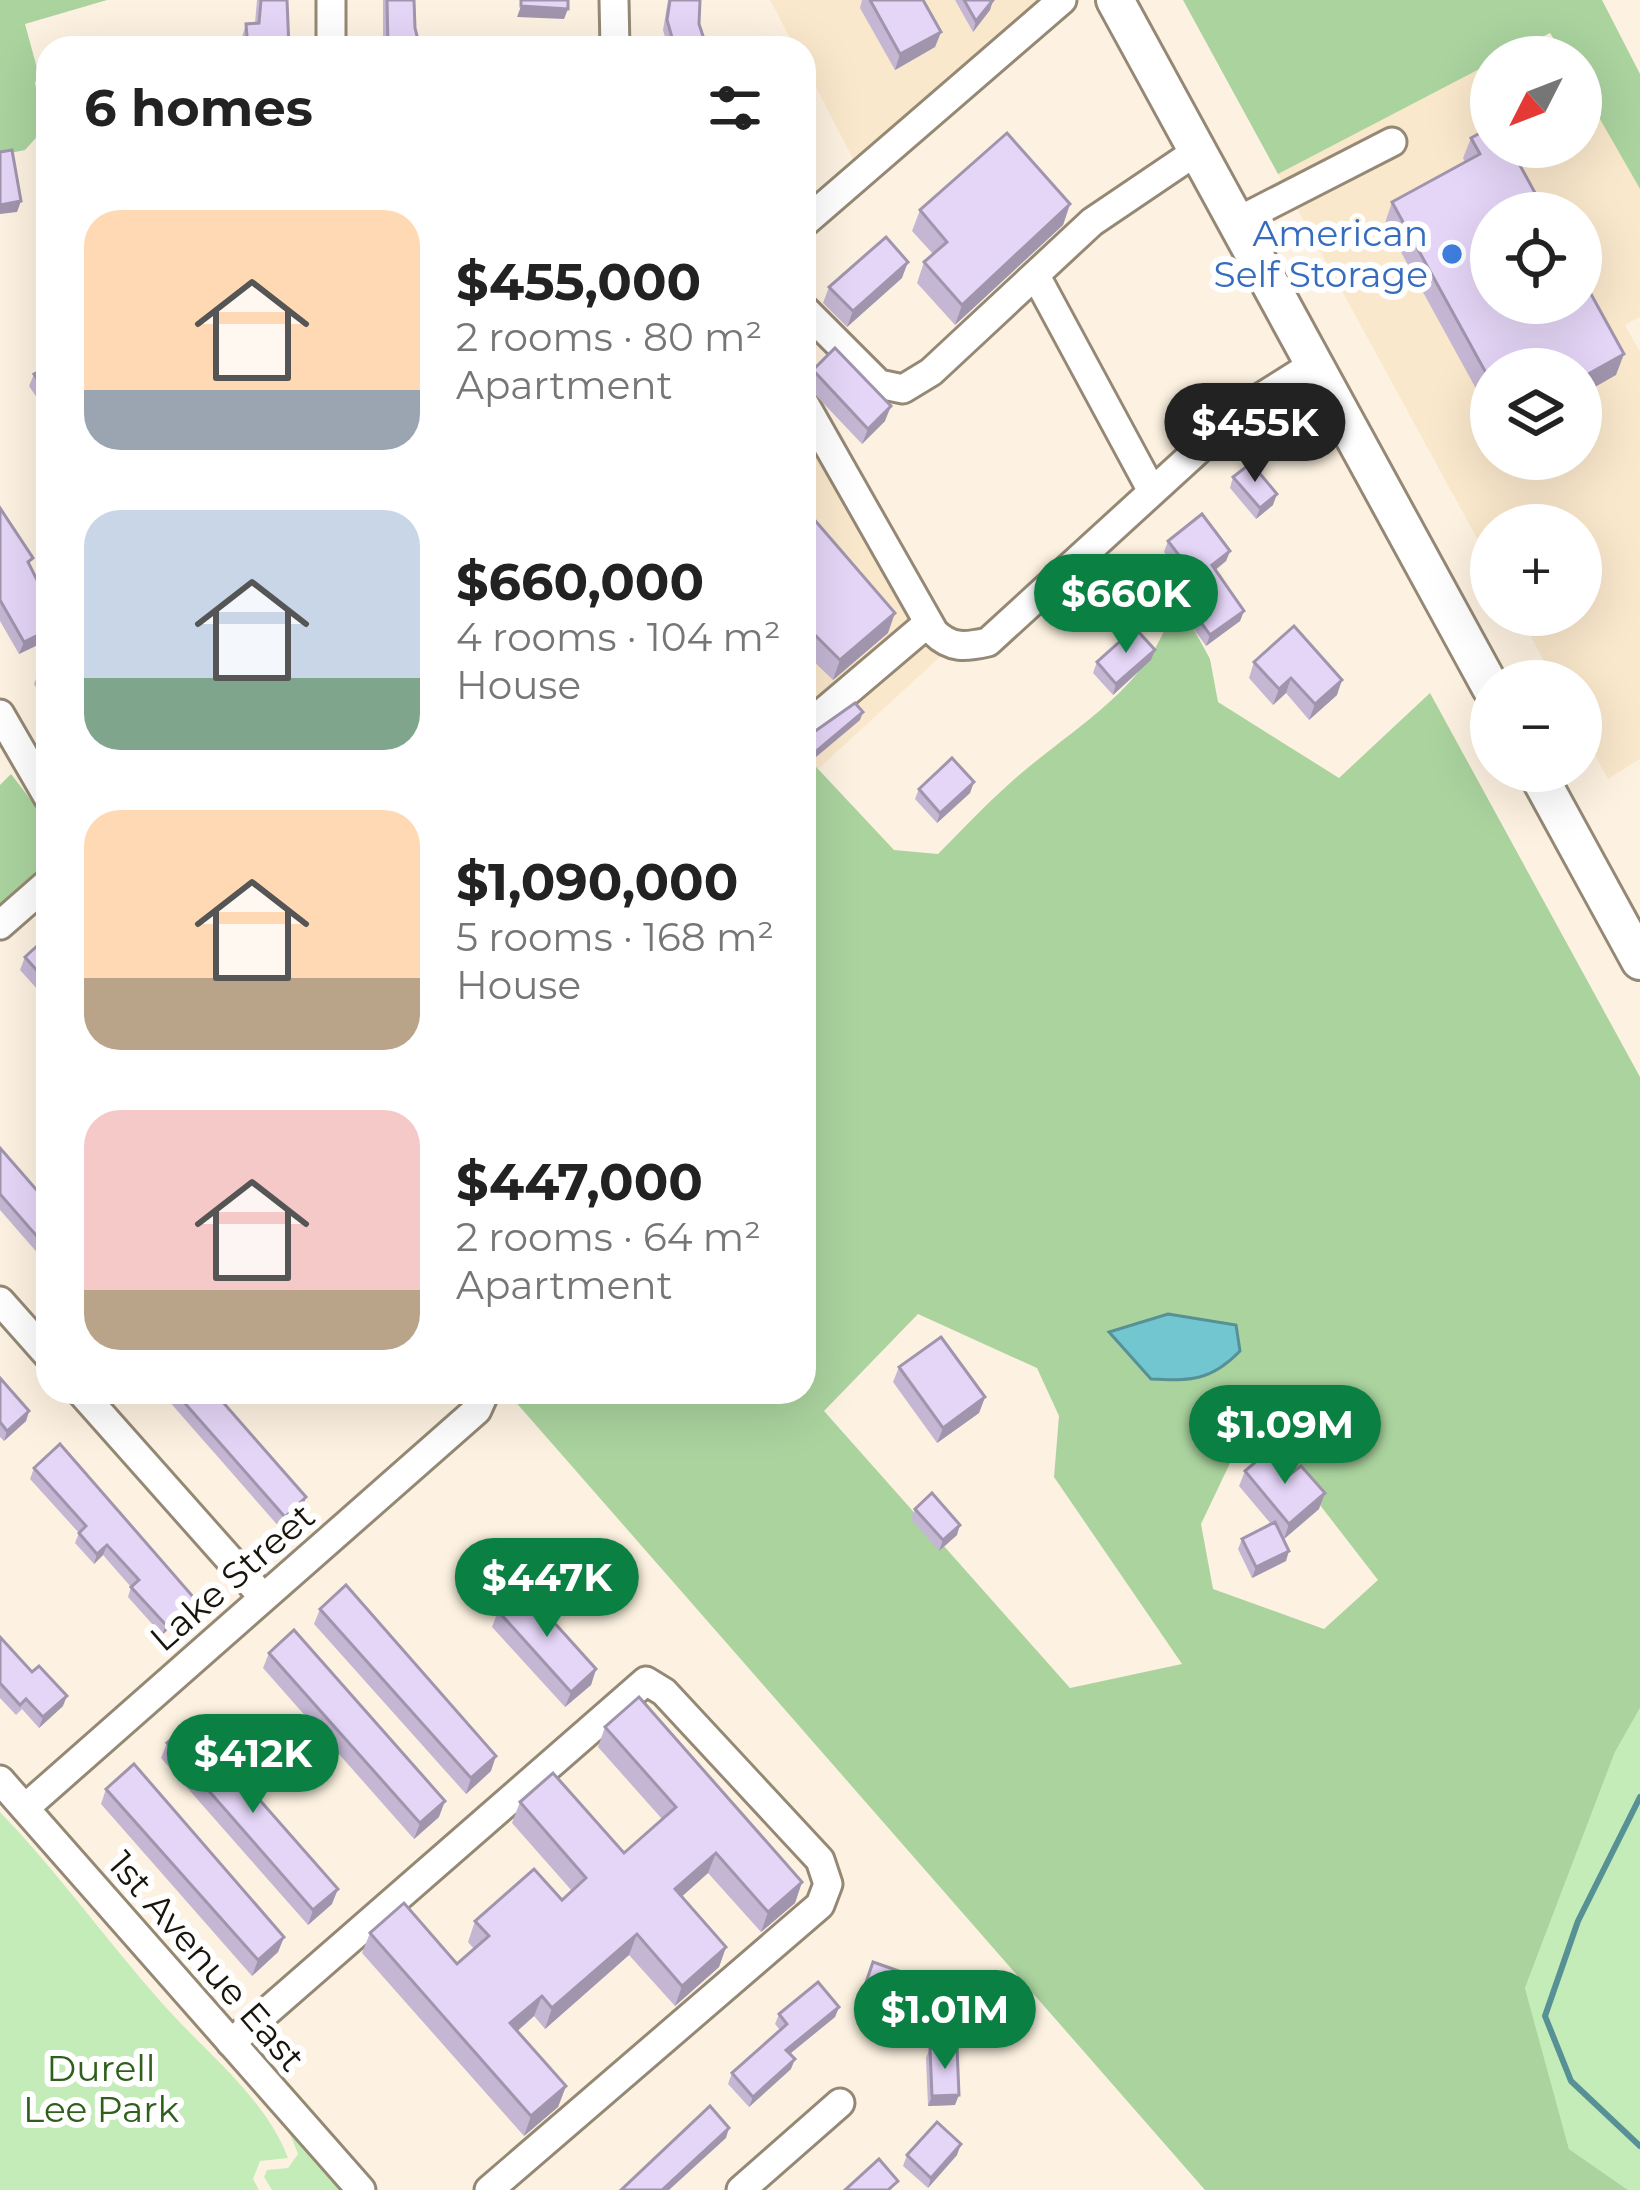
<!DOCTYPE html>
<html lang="en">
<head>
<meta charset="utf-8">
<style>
	body { margin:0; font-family:Montserrat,sans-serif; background:#f6f6f6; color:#222; height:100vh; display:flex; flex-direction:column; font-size:45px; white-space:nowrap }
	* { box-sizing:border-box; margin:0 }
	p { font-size:39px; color:#767676 }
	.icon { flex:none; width:66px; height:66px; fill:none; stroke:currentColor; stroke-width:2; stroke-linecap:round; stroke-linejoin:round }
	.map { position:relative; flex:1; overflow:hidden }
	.sheet { position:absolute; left:36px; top:36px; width:780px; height:1368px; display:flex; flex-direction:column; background:#fff; border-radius:36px; box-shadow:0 12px 48px #0002 }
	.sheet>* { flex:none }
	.needle { width:78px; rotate:228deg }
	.controls { position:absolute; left:1470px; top:36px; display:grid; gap:24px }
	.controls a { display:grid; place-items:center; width:132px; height:132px; border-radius:50%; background:#fff; box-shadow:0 12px 48px #0002; font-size:60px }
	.price { position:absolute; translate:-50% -102px; padding:0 27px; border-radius:42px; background:#0b8043; color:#fff; font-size:39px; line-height:78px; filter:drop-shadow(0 3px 6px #0008) }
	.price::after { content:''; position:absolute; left:50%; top:72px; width:36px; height:27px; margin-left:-18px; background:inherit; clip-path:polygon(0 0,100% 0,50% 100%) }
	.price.on { background:#222; color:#fff }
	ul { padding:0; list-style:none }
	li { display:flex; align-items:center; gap:36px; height:300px; padding:0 48px }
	li span { display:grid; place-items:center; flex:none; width:336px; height:240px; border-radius:36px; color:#555 }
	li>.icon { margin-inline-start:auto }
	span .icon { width:144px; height:144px; fill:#fffc; stroke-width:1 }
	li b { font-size:51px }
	h2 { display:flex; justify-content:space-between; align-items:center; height:144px; padding:0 48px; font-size:51px }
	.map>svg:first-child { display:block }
	.built { fill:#fae8cc; fill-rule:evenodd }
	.green { fill:#c4ecb8 }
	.forest { fill:#aad39e; fill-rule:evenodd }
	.water { fill:#71c6cf; stroke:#579195; stroke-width:3 }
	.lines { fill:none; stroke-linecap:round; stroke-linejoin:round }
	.stream { stroke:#579195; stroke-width:6 }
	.minor-casing { stroke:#958975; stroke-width:33 }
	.major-casing { stroke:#958975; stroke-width:42 }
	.minor { stroke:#fff; stroke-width:27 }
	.major { stroke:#fff; stroke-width:36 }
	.wall { fill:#c5b7d4 }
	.shaded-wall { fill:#a095ad }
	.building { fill:#e5d5f7; stroke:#a095ad; stroke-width:3 }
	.shop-dot { fill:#3f7fe0; stroke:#fff; stroke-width:4.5 }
	.labels { text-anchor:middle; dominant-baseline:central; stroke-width:12; stroke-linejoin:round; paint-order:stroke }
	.shop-label { font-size:36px; fill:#366cbe; stroke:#fff; text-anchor:end }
	.street-label { font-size:36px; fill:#19150d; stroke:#fff }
	.park-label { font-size:36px; fill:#2e601b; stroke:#fff }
</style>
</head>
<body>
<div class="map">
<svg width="1640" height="2190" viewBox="0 0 1640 2190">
	<rect width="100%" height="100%" fill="#fdf2e1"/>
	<!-- built -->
	<g class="built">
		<polygon points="770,0 1043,0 855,163 804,64 804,48 795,48"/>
		<path d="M1491 63V147H1581V86L1640 189V317L1625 325 1640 352V759L1608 779 1581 729V681H1555L1519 615H1581V525H1491V564L1278 174ZM1491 213H1581V303H1491ZM1491 369H1581V459H1491Z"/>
		<polygon points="804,427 923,639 943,654 818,769 804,754"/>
	</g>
	<!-- green -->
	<g class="green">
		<polygon points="1640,1708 1640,2190 1628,2190 1569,2149 1525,1988 1615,1752"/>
		<path d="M0 1812C58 1872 106 1940 161 2002 204 2051 265 2097 288 2158L260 2161 253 2179 259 2190H0Z"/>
		<polygon points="287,2126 345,2190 272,2190 264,2177 267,2170 288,2168 298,2154"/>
	</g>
	<!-- forest -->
	<g class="forest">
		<polygon points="0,0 107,0 25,24 40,79 35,82 43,130 25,150 0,155"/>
		<polygon points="1183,0 1602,0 1640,74 1640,189 1581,86 1581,57 1565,57 1550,33 1503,57 1491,57 1491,63 1278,174"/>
		<path d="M1191 624 1210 659 1218 702 1339 778 1430 693 1640 1077V1708L1615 1752 1525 1988 1569 2149 1628 2190H1205L507 1392H804V754L894 850 938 854C964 828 990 800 1018 776 1070 731 1141 691 1166 626ZM918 1314 1037 1368 1059 1416 1054 1477 1182 1664 1070 1688 824 1411ZM1241 1440 1289 1465 1378 1580 1324 1629 1213 1589 1201 1524Z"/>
		<polygon points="11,774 48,822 48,866 0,909 0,785"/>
	</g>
	<!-- water -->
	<path class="water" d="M1168 1314 1236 1325 1240 1351C1211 1381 1191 1381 1151 1379L1109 1332Z"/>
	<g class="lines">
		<!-- stream -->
		<polyline class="stream" points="1640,1797 1578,1921 1545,2016 1571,2081 1640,2146"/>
		<defs>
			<g id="minor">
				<polyline points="614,0 615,48"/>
				<polyline points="331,48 331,0"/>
				<polyline points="1236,222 1392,142"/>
				<polyline points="804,223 1062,0"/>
				<polyline points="1037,278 1152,491"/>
				<polyline points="804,309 879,384 903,389 931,372 1092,222 1197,151"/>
				<path d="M804 403 934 632C951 649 966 647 988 642L1244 408 1314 364"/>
				<polyline points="0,714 48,797"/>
				<polyline points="804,717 815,719 928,623"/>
				<polyline points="0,925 48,883"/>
				<polyline points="0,1301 48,1355"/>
				<polyline points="81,1392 263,1597"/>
				<polyline points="0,1780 361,2190"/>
				<polyline points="25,1808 477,1410 485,1392"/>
				<polyline points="231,2043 646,1681 664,1692 820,1860 828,1884 820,1905 489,2190"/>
				<polyline points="741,2190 840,2103"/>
			</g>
			<g id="major">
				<polyline points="1115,0 1491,688"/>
				<polyline points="1536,771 1640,961"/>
			</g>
		</defs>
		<!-- minor casing -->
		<use href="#minor" class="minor-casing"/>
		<!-- major casing -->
		<use href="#major" class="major-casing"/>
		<!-- minor -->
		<use href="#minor" class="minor"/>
		<!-- major -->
		<use href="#major" class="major"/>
	</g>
	<!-- wall -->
	<g class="wall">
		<polygon points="257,0 287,0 289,48 242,48 242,37 246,24 255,23"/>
		<polygon points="383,0 414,0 415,28 420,48 383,48"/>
		<polygon points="668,0 700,0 699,24 707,48 668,48 663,30"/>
		<polygon points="862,0 923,0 941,32 935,47 895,70 860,8"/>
		<polygon points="955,0 993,0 990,10 973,32"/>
		<polygon points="1471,138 1616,375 1491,369 1491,416 1385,223 1392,202 1465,162 1463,158"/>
		<polygon points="1070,204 1063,225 955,325 917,283 924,262 933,254 912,231 920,210"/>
		<polygon points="902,278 847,327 823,303 829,287"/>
		<polygon points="48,367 48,414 29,386 34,374"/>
		<polygon points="813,370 885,421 862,444 807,386"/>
		<polygon points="1233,477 1273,505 1256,519 1230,488"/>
		<polygon points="0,508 48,602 48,640 19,654 0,621"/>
		<polygon points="804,512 888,633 833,680 807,655"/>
		<polygon points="1168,541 1230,551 1226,561 1215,570 1244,611 1240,621 1206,646 1188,621 1192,610 1204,602 1164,552"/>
		<polygon points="1151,660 1113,695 1093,673 1097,662"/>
		<polygon points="1254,662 1337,695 1309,720 1286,693 1273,705 1249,678"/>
		<polygon points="48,668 48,708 34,684 38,674"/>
		<polygon points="860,720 810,762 804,755 804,739"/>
		<polygon points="919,789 970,793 937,823 915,799"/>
		<polygon points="48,936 48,1001 20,970 25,957"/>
		<polygon points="0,1148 48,1203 48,1265 0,1210"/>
		<polygon points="899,1367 985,1397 979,1413 937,1443 893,1382"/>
		<polygon points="0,1378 29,1411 26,1421 4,1441 0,1437"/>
		<polygon points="161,1392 214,1392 306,1497 302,1508 280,1528"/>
		<polygon points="34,1468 191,1609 162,1635 128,1597 131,1587 103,1555 94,1564 75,1543 79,1533 30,1479"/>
		<polygon points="1245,1471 1288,1476 1319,1509 1284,1539 1286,1561 1252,1578 1238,1549 1242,1539 1271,1524 1239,1486"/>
		<polygon points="915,1509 957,1535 939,1551 911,1519"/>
		<polygon points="320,1609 491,1771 466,1794 314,1624"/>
		<polygon points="498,1611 596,1669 591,1685 565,1707 492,1627"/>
		<polygon points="0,1637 63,1706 39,1728 22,1709 16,1715 0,1698"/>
		<polygon points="269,1653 439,1817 414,1839 263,1668"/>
		<polygon points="605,1727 802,1882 795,1903 761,1932 708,1873 682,1896 726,1947 719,1967 675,2006 629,1955 545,2029 534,2016 517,2031 566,2086 558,2107 524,2136 362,1953 370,1933 457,1964 474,1949 468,1942 475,1921 562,1900 572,1891 512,1823 520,1802 624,1853 662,1819 598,1747"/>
		<polygon points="167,1743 332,1904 308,1925 161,1758"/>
		<polygon points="106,1789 284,1937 278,1952 252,1976 101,1804"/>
		<polygon points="873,1962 913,1976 896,2026 878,2019 880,2012 859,2005"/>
		<polygon points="839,2007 835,2017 790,2054 791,2069 749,2107 728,2084 732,2073 780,2030 775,2024 779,2014"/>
		<polygon points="930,2048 955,2105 928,2106 926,2058"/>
		<polygon points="907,2155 957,2155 928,2188 903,2166"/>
	</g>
	<!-- shaded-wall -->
	<g class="shaded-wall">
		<polygon points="993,0 990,10 973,32 976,21"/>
		<polygon points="521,6 568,9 564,19 517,17"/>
		<polygon points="941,32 935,47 895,70 900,54"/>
		<polygon points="21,201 17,212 0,214 0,205"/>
		<polygon points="1070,204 1063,225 955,325 962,305"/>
		<polygon points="908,262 902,278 847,327 853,311"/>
		<polygon points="1624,354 1616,375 1581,395 1581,378"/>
		<polygon points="891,406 885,421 862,444 868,429"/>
		<polygon points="1277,494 1273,505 1256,519 1260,508"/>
		<polygon points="1230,551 1226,561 1208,576 1212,565"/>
		<polygon points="1244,611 1240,621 1206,646 1210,635"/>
		<polygon points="895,613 888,633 833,680 840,660"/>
		<polygon points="48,630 48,640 19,654 24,642"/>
		<polygon points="815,635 807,655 804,658 804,645"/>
		<polygon points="1155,650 1151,660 1113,695 1116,684"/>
		<polygon points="1291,678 1286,693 1273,705 1279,689"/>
		<polygon points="1342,680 1337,695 1309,720 1315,704"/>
		<polygon points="863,712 860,720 810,762 813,754"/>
		<polygon points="974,782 970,793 937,823 940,813"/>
		<polygon points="985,1397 979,1413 937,1443 943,1428"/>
		<polygon points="29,1411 26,1421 4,1441 7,1431"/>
		<polygon points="1325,1493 1319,1509 1284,1539 1289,1524"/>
		<polygon points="306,1497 302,1508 280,1528 285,1517"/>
		<polygon points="960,1525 957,1535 939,1551 943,1540"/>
		<polygon points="107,1545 103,1555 94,1564 97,1554"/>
		<polygon points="1289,1551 1286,1561 1252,1578 1256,1567"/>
		<polygon points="195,1599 191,1609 162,1635 166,1625"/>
		<polygon points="596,1669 591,1685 565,1707 571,1692"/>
		<polygon points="67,1696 63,1706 39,1728 43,1717"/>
		<polygon points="496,1756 491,1771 466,1794 471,1778"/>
		<polygon points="445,1801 439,1817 414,1839 420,1823"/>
		<polygon points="716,1853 708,1873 668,1909 675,1889"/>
		<polygon points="802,1882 795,1903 761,1932 768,1912"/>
		<polygon points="338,1889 332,1904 308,1925 313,1910"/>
		<polygon points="637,1934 629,1955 545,2029 552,2008"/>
		<polygon points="284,1937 278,1952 252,1976 258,1960"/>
		<polygon points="726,1947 719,1967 675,2006 682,1986"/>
		<polygon points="542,1996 534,2016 503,2044 510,2023"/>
		<polygon points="839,2007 835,2017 782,2060 786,2050"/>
		<polygon points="795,2059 791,2069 749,2107 753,2097"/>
		<polygon points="566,2086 558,2107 524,2136 531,2116"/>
		<polygon points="959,2095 955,2105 928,2106 932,2096"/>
		<polygon points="729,2128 726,2138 669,2190 662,2190"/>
		<polygon points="961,2144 957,2155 928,2188 931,2178"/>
	</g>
	<!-- building -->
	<g class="building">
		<polygon points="261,0 287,0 289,48 248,48 246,24 259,23"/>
		<polygon points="387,0 414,0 415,28 420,48 388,48"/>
		<polygon points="521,0 568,0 568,9 521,6"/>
		<polygon points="670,0 700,0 699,24 707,48 675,48 667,20"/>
		<polygon points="870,0 923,0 941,32 900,54"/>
		<polygon points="964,0 993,0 976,21"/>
		<polygon points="566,39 567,48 521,48 521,44"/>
		<polygon points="143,44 144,48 110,48 110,45"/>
		<polygon points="1491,127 1491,147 1510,147 1546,213 1491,213 1491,303 1581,303 1581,276 1624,354 1581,378 1581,369 1491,369 1491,382 1392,202 1480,154 1471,138"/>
		<polygon points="1007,133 1070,204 962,305 924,262 947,242 920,210"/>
		<polygon points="12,150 21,201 0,205 0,152"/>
		<polygon points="886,237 908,262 853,311 829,287"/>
		<polygon points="835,348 891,406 868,429 813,370"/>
		<polygon points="48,367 48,396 34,374"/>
		<polygon points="1251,463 1277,494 1260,508 1233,477"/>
		<polygon points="0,508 33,558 28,562 48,602 48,630 24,642 0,600"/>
		<polygon points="806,510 895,613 840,660 815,635 804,645 804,512"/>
		<polygon points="1202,514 1230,551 1212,565 1244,611 1210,635 1192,610 1211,597 1168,541"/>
		<polygon points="1294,626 1342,680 1315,704 1291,678 1279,689 1254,662"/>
		<polygon points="1135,628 1155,650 1116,684 1097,662"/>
		<polygon points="48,668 48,691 38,674"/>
		<polygon points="855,703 863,712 813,754 804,743 804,739"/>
		<polygon points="952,758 974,782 940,813 919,789"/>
		<polygon points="48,936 48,983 25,957"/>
		<polygon points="0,1148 48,1203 48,1249 0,1194"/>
		<polygon points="941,1337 985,1397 943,1428 899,1367"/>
		<polygon points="0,1378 29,1411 7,1431 0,1422"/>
		<polygon points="175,1392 214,1392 306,1497 285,1517"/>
		<polygon points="60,1444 195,1599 166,1625 131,1587 139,1580 107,1545 97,1554 79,1533 86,1526 34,1468"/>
		<polygon points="1267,1452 1288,1476 1301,1466 1325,1493 1289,1524 1245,1471"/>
		<polygon points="932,1493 960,1525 943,1540 915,1509"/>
		<polygon points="1275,1522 1289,1551 1256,1567 1242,1539"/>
		<polygon points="346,1585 496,1756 471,1778 320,1609"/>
		<polygon points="523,1588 596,1669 571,1692 498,1611"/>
		<polygon points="294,1630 445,1801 420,1823 269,1653"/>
		<polygon points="0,1637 32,1672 39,1666 67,1696 43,1717 26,1699 20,1705 0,1683"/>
		<polygon points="639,1697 802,1882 768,1912 716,1853 675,1889 726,1947 682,1986 637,1934 552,2008 542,1996 510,2023 566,2086 531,2116 370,1933 404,1903 457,1964 489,1936 475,1921 534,1869 562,1900 586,1878 520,1802 553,1773 624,1853 676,1807 605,1727"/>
		<polygon points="191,1722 338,1889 313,1910 167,1743"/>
		<polygon points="134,1764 284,1937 258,1960 106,1789"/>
		<polygon points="873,1962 913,1976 899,2015 881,2009 884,2002 862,1994"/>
		<polygon points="818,1982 839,2007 786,2050 795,2059 753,2097 732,2073 787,2024 779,2014"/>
		<polygon points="957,2047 959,2095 932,2096 930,2048"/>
		<polygon points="710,2106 729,2128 662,2190 621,2190"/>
		<polygon points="937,2122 961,2144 931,2178 907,2155"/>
		<polygon points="879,2159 898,2181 888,2190 845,2190"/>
	</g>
	<!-- markers -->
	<circle class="shop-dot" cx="1452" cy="254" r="12"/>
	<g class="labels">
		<!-- shop labels -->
		<g class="shop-label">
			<text x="1428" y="233">American<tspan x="1428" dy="41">Self Storage</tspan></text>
		</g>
		<!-- street labels -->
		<g class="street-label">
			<text transform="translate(232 1577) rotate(-41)">Lake Street</text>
			<text transform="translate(207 1961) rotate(49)">1st Avenue East</text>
		</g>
		<!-- park labels -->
		<g class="park-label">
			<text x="101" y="2068">Durell<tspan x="101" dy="41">Lee Park</tspan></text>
		</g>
	</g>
</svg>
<div class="controls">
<a><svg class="needle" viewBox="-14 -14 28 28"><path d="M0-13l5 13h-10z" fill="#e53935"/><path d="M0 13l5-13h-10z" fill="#767676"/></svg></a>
<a><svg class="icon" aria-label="locate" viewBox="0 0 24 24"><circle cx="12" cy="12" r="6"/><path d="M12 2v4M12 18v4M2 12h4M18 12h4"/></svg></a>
<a><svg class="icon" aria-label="layers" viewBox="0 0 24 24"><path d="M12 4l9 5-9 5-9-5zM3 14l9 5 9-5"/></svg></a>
<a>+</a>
<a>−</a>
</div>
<b class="price on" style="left:1255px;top:485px">$455K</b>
<b class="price" style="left:1126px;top:656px">$660K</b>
<b class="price" style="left:1285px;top:1487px">$1.09M</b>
<b class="price" style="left:547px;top:1640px">$447K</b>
<b class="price" style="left:253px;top:1816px">$412K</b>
<b class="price" style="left:945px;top:2072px">$1.01M</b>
<section class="sheet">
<h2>6 homes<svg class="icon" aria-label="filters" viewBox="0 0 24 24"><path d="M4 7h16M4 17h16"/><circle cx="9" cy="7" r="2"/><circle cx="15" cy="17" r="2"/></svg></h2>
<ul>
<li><span style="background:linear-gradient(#ffd9b3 75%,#9aa5b1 0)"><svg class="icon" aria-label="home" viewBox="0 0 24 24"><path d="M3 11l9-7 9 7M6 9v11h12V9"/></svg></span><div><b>$455,000</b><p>2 rooms · 80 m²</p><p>Apartment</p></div></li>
<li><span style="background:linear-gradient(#c9d6e8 70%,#7fa58c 0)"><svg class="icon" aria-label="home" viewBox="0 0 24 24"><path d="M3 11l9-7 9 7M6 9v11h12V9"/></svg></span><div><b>$660,000</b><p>4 rooms · 104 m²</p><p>House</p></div></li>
<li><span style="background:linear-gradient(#ffd9b3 70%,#b9a48a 0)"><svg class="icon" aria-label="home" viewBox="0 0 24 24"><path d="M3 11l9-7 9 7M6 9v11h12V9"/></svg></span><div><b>$1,090,000</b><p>5 rooms · 168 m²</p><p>House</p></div></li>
<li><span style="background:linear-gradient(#f6c9c9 75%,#b9a48a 0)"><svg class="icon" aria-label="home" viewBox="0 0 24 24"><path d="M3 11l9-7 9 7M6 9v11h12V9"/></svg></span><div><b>$447,000</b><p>2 rooms · 64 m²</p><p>Apartment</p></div></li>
</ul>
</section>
</div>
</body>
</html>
